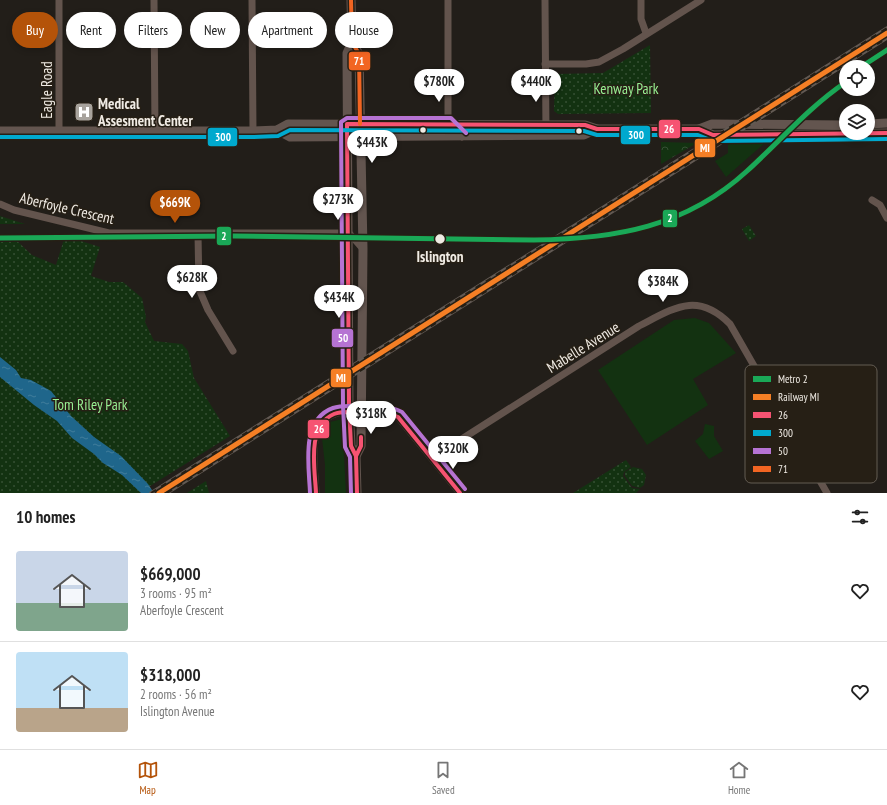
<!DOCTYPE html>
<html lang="en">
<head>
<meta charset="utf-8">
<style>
	body { margin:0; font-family:"PT Sans Narrow",sans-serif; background:#f6f6f6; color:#222; height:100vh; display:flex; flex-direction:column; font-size:15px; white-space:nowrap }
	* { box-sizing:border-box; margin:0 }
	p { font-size:13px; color:#767676 }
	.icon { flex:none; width:22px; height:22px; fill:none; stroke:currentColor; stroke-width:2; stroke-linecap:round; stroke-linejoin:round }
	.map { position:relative; height:493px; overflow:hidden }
	.drawer { display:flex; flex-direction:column; background:#fff; flex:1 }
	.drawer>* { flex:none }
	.hud { position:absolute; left:12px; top:12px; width:400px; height:36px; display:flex; gap:8px }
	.tools { position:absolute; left:839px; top:60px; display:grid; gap:8px }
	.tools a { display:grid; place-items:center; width:36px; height:36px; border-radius:50%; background:#fff; box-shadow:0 2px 6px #0003; font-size:20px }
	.price { position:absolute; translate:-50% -34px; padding:0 9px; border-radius:14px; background:#fff; color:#222; font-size:13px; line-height:26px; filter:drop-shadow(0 1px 2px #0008) }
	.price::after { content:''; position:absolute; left:50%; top:24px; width:12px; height:9px; margin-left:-6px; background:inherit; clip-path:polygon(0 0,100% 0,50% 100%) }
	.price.on { background:#b45309; color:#fff }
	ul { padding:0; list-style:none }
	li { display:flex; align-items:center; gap:12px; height:100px; padding:0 16px }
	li+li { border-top:1px solid #e0e0e0 }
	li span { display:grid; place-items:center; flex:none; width:112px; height:80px; border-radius:4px; color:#555 }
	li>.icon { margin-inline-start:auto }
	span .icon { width:48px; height:48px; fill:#fffc; stroke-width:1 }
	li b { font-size:17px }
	h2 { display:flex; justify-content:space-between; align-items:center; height:48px; padding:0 16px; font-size:17px }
	.chip { padding:0 14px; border-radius:18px; background:#fff; box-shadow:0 2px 6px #0003; font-size:14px; line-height:36px }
	.chip.on { background:#b45309; color:#fff }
	.tab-bar { display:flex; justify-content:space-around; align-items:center; height:56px; border-top:1px solid #e0e0e0; background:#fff; font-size:11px; color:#767676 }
	.tab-bar a { display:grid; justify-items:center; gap:2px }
	.tab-bar .on { color:#b45309 }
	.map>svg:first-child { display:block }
	.green { fill:#133211 }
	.forest { fill:url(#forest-crowns) }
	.park { fill:url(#park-dots) }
	.water { fill:url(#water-ripples) }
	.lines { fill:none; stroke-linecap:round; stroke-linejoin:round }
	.minor { stroke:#63544d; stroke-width:7 }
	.major { stroke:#63554f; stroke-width:9 }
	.rail-casing { stroke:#635a54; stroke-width:3.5 }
	.rail { stroke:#261f15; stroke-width:2; stroke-dasharray:6; stroke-linecap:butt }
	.minor-bridge { stroke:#63544d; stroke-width:7 }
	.bus-1-casing { stroke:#261f15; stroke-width:7 }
	.bus-2-casing { stroke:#261f15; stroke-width:7 }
	.bus-3-casing { stroke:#261f15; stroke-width:7 }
	.bus-4-casing { stroke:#261f15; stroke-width:7 }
	.bus-1 { stroke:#f65372; stroke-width:4 }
	.bus-2 { stroke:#00a9ce; stroke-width:4 }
	.bus-3 { stroke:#b673d3; stroke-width:4 }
	.bus-4 { stroke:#f26522; stroke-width:4 }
	.rail-1-casing { stroke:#261f15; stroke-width:8 }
	.rail-1 { stroke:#f57f25; stroke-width:5 }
	.metro-1-casing { stroke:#261f15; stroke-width:8 }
	.metro-1 { stroke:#1aa857; stroke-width:5 }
	.bus-dot { fill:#f0ebe4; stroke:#261f15; stroke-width:1.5 }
	.labels { text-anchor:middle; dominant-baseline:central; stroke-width:3; stroke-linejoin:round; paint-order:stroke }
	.park-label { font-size:15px; fill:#97ef92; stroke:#261f15 }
	.street-label { font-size:15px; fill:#f0ebe4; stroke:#261f15 }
	.poi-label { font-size:15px; font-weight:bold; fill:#f0ebe4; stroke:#261f15; text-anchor:start }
	.stop-label { font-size:15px; font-weight:bold; fill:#f0ebe4; stroke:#261f15 }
	.key { fill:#261f15; stroke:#635c53; stroke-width:1 }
	.key-label { font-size:11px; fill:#f0ebe4 }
	.line-badge { stroke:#261f15; stroke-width:1.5 }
	.badge-label { font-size:11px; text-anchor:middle; font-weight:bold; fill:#fff }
</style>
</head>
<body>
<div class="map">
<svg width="887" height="493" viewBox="0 0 887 493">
	<defs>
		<pattern id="forest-crowns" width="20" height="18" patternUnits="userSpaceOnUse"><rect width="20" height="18" fill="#133211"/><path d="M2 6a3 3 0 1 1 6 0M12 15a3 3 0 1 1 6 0" fill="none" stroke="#365034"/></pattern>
		<pattern id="park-dots" width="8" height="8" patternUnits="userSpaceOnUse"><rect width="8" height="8" fill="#133211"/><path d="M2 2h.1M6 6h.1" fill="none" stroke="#365034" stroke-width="1.8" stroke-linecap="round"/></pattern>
		<pattern id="water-ripples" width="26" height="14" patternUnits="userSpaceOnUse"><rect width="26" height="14" fill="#1f668b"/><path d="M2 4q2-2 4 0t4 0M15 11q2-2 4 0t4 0" fill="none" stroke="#407c9b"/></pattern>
	</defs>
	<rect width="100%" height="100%" fill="#221e19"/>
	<!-- green -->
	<g class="green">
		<polygon points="735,141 765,143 726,177 715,161 728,153 728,145"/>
		<polygon points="695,318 709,323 736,353 693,379 708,405 647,445 598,370 674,320"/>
		<polygon points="342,419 346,493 325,493 325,465 322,438 323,430 330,422"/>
		<polygon points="705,424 714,426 714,436 723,451 709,459 695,441 703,434"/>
	</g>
	<!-- forest -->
	<polygon class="forest" points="661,142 697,143 661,164"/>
	<!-- park -->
	<g class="park">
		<polygon points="650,45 651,113 558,114 554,111 555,74 603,73"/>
		<polygon points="0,216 25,224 0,224"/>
		<polygon points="749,225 756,236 749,241 742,229"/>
		<polygon points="65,236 100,247 91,276 109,282 123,282 142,298 146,317 145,322 154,341 182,344 188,351 194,378 230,436 139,493 0,493 0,241 16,240 32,255 56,265"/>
		<polygon points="626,460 631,467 624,472 623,476 632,488 640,489 636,493 573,493"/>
		<polygon points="633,467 642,469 646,475 644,485 640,488 632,486 625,476 625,472"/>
		<polygon points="206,481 209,493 187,493"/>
	</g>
	<!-- water -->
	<polygon class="water" points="0,357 16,370 21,378 31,380 51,391 71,416 94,437 121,456 148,484 154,493 141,493 122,475 103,463 94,454 72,438 57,421 34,405 0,377"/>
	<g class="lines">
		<!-- minor -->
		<g class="minor">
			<polyline points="59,0 59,132"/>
			<polyline points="154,0 155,132"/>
			<polyline points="252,0 253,131"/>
			<polyline points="448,0 448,116 450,124 462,137"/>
			<polyline points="545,0 546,135"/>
			<polyline points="641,0 641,19 646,33"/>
			<polyline points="545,64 586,64 599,62 623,49 701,0"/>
			<polyline points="872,200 880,205 887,218"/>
			<polyline points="0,204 14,210 109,233 349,233 363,249"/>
			<polyline points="198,234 199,289 208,310 233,351"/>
			<polyline points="370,411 390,413 398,417 460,493"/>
			<path d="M432 458 639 326C674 308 697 291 730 324L827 493"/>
			<path d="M316 493C315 465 304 418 342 412"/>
		</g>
		<!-- major -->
		<g class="major">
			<polyline points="351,0 352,42 347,53 349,405 351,446 356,456"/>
			<polyline points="352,42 359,54 363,249 361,446 356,456 357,493"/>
			<polyline points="868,124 887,123"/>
			<polyline points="699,129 712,124 846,125"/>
			<polyline points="277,130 290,137 584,135 597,129"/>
			<polyline points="0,131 253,131 277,130 288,124 585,125 597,129 699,129 713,135 887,133"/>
		</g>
		<defs>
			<g id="rail">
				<polyline points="151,493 887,28"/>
				<polyline points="167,493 887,38"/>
			</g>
		</defs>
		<!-- rail casing -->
		<use href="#rail" class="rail-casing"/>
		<!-- rail -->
		<use href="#rail" class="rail"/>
		<!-- minor-bridge -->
		<polyline class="minor-bridge" points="342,412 370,411"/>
		<defs>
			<g id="bus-1">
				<polyline points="356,456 351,446 349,405 347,124 585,125 597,129 699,129 713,135 887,133"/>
				<path d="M316 493C315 469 306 426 334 414 341 411 349 412 356 412 370 411 384 411 398 417L460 493"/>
				<polyline points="357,493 356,456 361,446 361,437"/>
			</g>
			<polyline id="bus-2" points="0,137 253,137 278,136 290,130 584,131 597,135 698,135 713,141 887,139"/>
			<g id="bus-3">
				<path d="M310 493C309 466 300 420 333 408 341 405 349 406 357 406 373 405 388 405 402 412L465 489"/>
				<polyline points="351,493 350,457 345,447 343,405 341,122 347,118 451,118 466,133"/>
			</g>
			<polyline id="bus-4" points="351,0 352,42 359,54 360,124"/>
		</defs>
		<!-- bus-1 casing -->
		<use href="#bus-1" class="bus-1-casing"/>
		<!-- bus-2 casing -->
		<use href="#bus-2" class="bus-2-casing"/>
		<!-- bus-3 casing -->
		<use href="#bus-3" class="bus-3-casing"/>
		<!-- bus-4 casing -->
		<use href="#bus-4" class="bus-4-casing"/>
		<!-- bus-1 -->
		<use href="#bus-1" class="bus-1"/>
		<!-- bus-2 -->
		<use href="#bus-2" class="bus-2"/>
		<!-- bus-3 -->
		<use href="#bus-3" class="bus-3"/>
		<!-- bus-4 -->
		<use href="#bus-4" class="bus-4"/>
		<defs>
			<polyline id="rail-1" points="159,493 887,33"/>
		</defs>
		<!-- rail-1 casing -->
		<use href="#rail-1" class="rail-1-casing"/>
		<!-- rail-1 -->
		<use href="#rail-1" class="rail-1"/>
		<defs>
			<g id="metro-1">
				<polyline points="861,67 887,50"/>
				<path d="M0 238 234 236 534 240C615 239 686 227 747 171 780 141 809 107 846 82"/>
			</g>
		</defs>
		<!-- metro-1 casing -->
		<use href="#metro-1" class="metro-1-casing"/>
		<!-- metro-1 -->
		<use href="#metro-1" class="metro-1"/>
	</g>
	<!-- icons -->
	<defs>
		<symbol id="hospital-square" viewBox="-11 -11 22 22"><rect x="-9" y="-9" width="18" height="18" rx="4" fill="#a8a39d" stroke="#261f15"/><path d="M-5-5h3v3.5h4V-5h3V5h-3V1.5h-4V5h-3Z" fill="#fff"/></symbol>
	</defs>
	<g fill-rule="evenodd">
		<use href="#hospital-square" x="73" y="101" width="22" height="22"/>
	</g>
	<!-- markers -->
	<g class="bus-dot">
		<circle cx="423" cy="130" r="3.5"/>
		<circle cx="579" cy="131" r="3.5"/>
		<circle cx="440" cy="239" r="5.5"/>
	</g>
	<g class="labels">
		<!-- park labels -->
		<g class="park-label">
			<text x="626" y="88">Kenway Park</text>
			<text x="90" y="404">Tom Riley Park</text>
		</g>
		<!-- street labels -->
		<g class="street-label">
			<text transform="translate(46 90) rotate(-90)">Eagle Road</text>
			<text transform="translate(67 208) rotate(13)">Aberfoyle Crescent</text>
			<text transform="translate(583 347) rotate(-32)">Mabelle Avenue</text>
		</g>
		<!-- poi labels -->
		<g class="poi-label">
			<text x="98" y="103">Medical<tspan x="98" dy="17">Assesment Center</tspan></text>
		</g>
		<!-- stop labels -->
		<g class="stop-label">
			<text x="440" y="256">Islington</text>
		</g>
	</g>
	<!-- legend -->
	<rect x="745" y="365" width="132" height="118" rx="6" class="key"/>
	<rect x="753" y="376" width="18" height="6" fill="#1aa857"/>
	<rect x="753" y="394" width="18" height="6" fill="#f57f25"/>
	<rect x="753" y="412" width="18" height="6" fill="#f65372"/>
	<rect x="753" y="430" width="18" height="6" fill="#00a9ce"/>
	<rect x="753" y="448" width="18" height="6" fill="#b673d3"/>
	<rect x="753" y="466" width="18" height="6" fill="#f26522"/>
	<g class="key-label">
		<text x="778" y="383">Metro 2</text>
		<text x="778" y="401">Railway MI</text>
		<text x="778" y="419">26</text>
		<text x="778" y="437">300</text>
		<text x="778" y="455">50</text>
		<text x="778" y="473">71</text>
	</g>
	<g class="line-badge">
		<rect x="348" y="51" width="23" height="20" rx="4" fill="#f26522"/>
		<rect x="658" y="119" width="23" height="20" rx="4" fill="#f65372"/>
		<rect x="620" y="125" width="31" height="20" rx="4" fill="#00a9ce"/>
		<rect x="207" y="127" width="31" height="20" rx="4" fill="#00a9ce"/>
		<rect x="694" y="138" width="22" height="20" rx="4" fill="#f57f25"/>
		<rect x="662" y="209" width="16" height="19" rx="4" fill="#1aa857"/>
		<rect x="216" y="226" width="16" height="20" rx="4" fill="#1aa857"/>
		<rect x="331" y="328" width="23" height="20" rx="4" fill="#b673d3"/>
		<rect x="330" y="368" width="22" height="20" rx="4" fill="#f57f25"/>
		<rect x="307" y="419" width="23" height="20" rx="4" fill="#f65372"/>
	</g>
	<g class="badge-label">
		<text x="359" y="65">71</text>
		<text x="669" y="133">26</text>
		<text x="636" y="139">300</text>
		<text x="223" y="141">300</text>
		<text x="705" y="152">MI</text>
		<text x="670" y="222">2</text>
		<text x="224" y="240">2</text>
		<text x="343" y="342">50</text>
		<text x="341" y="382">MI</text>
		<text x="319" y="433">26</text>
	</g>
</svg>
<div class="tools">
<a><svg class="icon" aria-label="locate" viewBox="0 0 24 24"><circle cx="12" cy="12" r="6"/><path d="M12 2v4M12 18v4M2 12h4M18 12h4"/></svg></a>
<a><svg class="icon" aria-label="layers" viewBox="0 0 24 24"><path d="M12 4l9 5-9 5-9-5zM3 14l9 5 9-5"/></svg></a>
</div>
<b class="price" style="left:439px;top:103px">$780K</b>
<b class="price" style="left:536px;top:103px">$440K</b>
<b class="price" style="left:372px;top:164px">$443K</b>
<b class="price" style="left:338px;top:221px">$273K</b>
<b class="price on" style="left:175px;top:224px">$669K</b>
<b class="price" style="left:192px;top:299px">$628K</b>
<b class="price" style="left:663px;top:303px">$384K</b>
<b class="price" style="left:339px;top:319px">$434K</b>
<b class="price" style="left:371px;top:435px">$318K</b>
<b class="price" style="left:453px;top:470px">$320K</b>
<div class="hud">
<a class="chip on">Buy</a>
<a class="chip">Rent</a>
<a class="chip">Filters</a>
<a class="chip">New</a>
<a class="chip">Apartment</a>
<a class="chip">House</a>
</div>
</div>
<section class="drawer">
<h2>10 homes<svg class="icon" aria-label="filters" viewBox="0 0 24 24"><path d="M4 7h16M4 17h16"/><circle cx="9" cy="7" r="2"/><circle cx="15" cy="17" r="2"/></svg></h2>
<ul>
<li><span style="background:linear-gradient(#c9d6e8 65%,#7fa58c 0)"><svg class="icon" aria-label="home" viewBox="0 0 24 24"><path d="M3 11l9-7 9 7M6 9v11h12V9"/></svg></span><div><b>$669,000</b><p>3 rooms · 95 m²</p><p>Aberfoyle Crescent</p></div><svg class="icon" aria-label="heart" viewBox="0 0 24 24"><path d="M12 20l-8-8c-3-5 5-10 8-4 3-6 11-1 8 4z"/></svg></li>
<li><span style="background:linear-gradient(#bfe0f5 70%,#b9a48a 0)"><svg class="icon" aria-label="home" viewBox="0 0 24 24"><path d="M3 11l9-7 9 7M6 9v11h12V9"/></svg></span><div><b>$318,000</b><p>2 rooms · 56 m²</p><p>Islington Avenue</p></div><svg class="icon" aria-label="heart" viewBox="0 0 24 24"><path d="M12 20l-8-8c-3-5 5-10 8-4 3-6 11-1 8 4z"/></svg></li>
</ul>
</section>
<nav class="tab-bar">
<a class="on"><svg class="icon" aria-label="map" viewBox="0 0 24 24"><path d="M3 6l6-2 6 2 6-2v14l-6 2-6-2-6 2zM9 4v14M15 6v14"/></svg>Map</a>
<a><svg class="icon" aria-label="saved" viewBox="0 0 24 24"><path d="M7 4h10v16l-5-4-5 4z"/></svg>Saved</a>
<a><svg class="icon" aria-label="home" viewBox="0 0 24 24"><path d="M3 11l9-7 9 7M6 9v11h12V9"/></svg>Home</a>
</nav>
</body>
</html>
